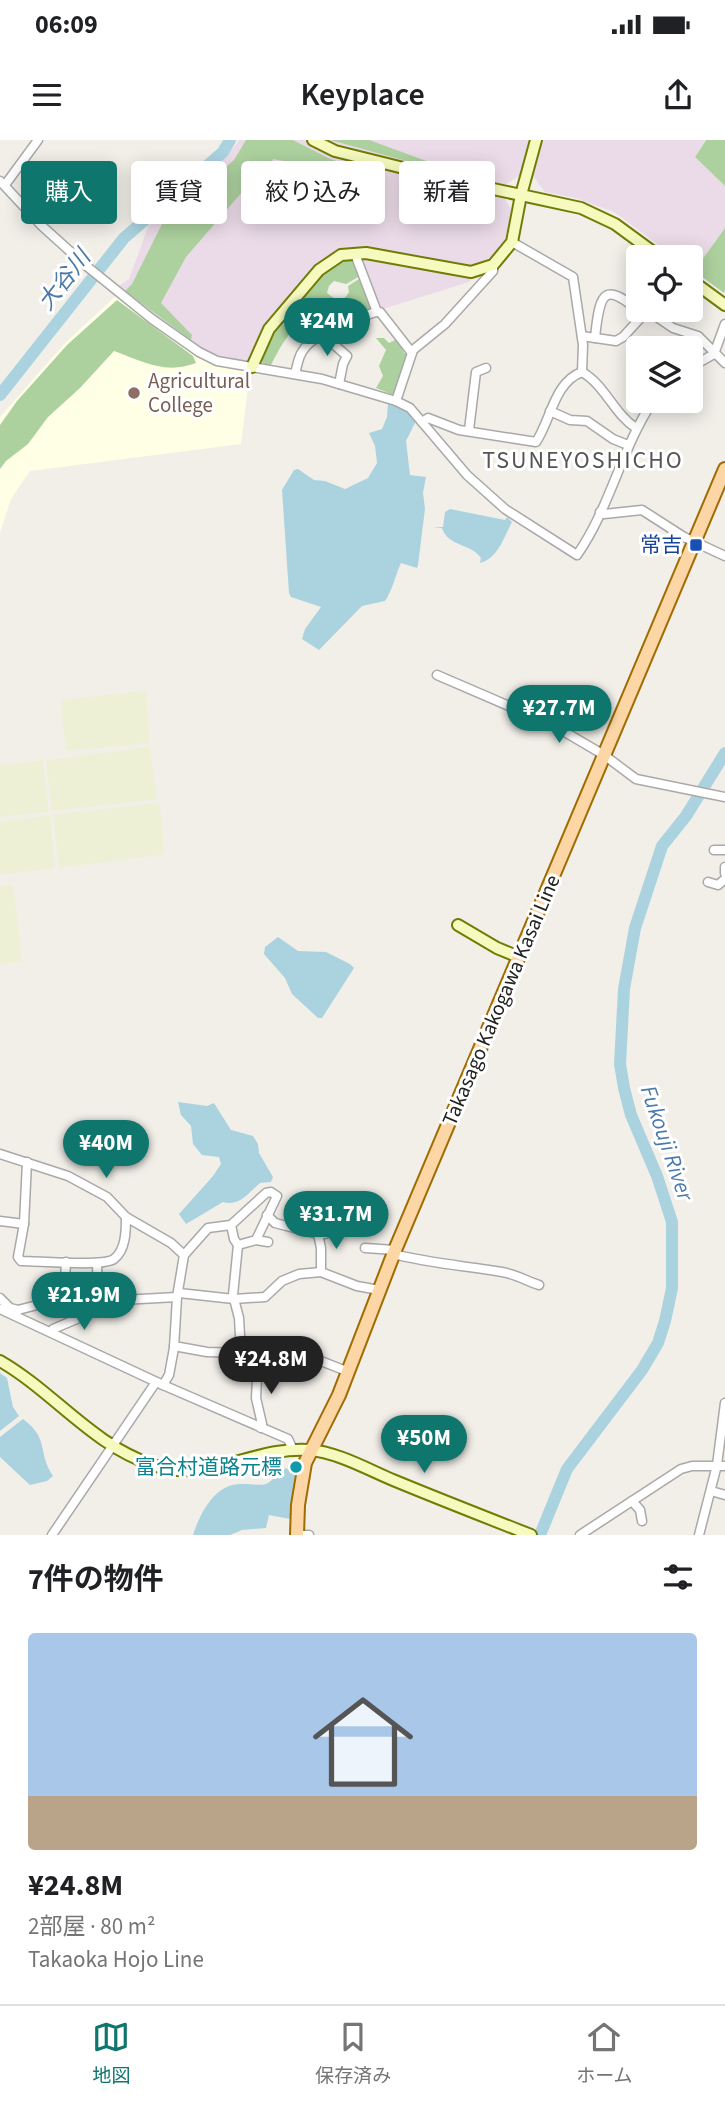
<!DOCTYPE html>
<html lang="ja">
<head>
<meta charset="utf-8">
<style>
	body { margin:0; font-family:"Source Sans 3","Noto Sans JP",sans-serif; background:#f2f2f2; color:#202124; height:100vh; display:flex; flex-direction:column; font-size:26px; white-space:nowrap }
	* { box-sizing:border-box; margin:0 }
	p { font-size:23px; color:#757577 }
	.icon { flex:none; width:38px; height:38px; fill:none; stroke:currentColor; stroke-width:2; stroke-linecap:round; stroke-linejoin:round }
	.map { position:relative; height:1395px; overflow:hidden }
	.sheet { display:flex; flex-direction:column; background:#fff; flex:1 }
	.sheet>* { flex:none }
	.top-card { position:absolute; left:21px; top:21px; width:684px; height:63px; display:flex; gap:14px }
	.fabs { position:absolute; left:626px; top:105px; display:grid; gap:14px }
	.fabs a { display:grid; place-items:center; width:77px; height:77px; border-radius:7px; background:#fff; box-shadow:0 4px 18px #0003; font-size:35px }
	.price { position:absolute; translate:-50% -60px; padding:0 16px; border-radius:24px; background:#0f766e; color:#fff; font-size:23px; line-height:46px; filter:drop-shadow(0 2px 4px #0008) }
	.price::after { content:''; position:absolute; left:50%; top:42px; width:21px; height:16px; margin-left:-10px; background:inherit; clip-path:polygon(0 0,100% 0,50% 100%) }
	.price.active { background:#222; color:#fff }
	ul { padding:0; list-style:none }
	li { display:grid; align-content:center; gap:14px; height:371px; padding:0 28px }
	li span { display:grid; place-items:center; height:217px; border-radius:7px; color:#555 }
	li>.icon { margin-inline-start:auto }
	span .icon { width:126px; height:126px; fill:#fffc; stroke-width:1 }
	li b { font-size:30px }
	h2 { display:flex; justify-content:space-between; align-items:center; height:84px; padding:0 28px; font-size:30px }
	.tag { padding:0 24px; border-radius:7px; background:#fff; box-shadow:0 4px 18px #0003; font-size:24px; line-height:63px }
	.tag.active { background:#0f766e; color:#fff }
	.status { display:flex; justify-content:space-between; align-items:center; height:49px; padding:0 35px; background:#fff; direction:ltr }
	.status svg { height:19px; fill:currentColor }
	header { display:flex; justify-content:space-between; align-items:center; height:91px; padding:0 28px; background:#fff; font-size:32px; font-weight:600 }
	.dock { display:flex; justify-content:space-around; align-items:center; height:98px; border-top:2px solid #e0e0e0; background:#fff; font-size:19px; color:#757577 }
	.dock a { display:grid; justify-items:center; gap:4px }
	.dock .active { color:#0f766e }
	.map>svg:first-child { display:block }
	.industrial { fill:#ebdbe8 }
	.education { fill:#ffffe5 }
	.farmland { fill:#eef0d5 }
	.forest { fill:#add19e }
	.water { fill:#aad3df }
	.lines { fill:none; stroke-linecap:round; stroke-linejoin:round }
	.river { stroke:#aad3df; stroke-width:12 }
	.street-casing { stroke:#a9a9a9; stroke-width:11 }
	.secondary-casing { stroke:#707d05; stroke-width:14 }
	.primary-casing { stroke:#a06b00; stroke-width:16 }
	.street { stroke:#fff; stroke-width:8 }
	.secondary { stroke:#f7fabf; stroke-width:10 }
	.primary { stroke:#fcd6a4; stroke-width:12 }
	.education-dot { fill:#8d6e63; stroke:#fff; stroke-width:2.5 }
	.transit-dot { fill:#1a4fb4; stroke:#fff; stroke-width:2.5 }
	.culture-dot { fill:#0f9aa8; stroke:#fff; stroke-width:2.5 }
	.labels { text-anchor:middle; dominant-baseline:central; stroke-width:6; stroke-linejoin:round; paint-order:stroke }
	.education-label { font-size:21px; fill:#785e54; stroke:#fff; text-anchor:start }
	.transit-label { font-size:21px; fill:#164399; stroke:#fff; text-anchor:end }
	.street-label { font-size:21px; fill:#222; stroke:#fff }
	.culture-label { font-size:21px; fill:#0d838f; stroke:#fff; text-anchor:end }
	.water-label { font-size:23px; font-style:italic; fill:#4a7aab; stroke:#fff }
	.quarter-label { font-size:24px; letter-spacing:2px; fill:#555; stroke:#fff }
</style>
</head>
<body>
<div class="status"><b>06:09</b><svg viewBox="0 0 49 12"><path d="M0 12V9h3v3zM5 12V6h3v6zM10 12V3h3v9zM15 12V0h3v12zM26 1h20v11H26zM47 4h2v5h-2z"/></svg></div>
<header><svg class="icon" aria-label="menu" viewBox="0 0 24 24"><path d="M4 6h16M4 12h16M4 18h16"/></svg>Keyplace<svg class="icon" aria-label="share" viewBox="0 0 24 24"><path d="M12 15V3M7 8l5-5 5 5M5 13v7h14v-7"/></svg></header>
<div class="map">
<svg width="725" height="1395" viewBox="0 0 725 1395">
	<rect width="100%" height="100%" fill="#f2efe9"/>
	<!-- industrial -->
	<g class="industrial">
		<polygon points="239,0 705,0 695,17 725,46 725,88 694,131 691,129 691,117 675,117 614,72 575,58 545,52 533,36 519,36 505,45 505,59 513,72 509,97 497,114 470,127 341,112 256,208 248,221 215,217 187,200 119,152 119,146 129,139 148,87 168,66 192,46 235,6"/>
		<polygon points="359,117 422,129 474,136 469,142 380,170"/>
	</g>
	<!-- education -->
	<polygon class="education" points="117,155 186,209 213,225 250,230 241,304 30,331 11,359 0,393 0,277 65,203"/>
	<!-- farmland -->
	<g class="farmland">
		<polygon points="143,551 146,553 150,603 66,611 61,565 62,560"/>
		<polygon points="150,607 157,659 52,671 46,620"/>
		<polygon points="43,620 49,672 0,677 0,625"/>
		<polygon points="156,663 160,666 164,713 161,715 59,728 53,675"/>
		<polygon points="50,675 55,728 0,735 0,682"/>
		<polygon points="13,745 22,821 0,824 0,746"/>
	</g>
	<!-- forest -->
	<g class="forest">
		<polygon points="246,0 293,0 328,18 355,28 326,29 273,19 265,41 249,44 186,117 161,163 192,195 191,200 125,151 132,144 165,78 234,20"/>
		<polygon points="330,0 369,0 443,27 421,25"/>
		<polygon points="706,0 725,0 725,46 695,17"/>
		<polygon points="725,88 725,150 724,153 694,131"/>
		<path d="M349 118 355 122 360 136 346 144 334 141 329 146 327 153C336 161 343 163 349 152L348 146 359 139 363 140 375 170 345 182 336 173C298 174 287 194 271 225L264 224 259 219 272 191 324 131Z"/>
		<path d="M117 160 193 216 196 223C165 235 142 221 114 211L80 248 48 277 28 304 6 321 0 329V285L17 261 67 205Z"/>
		<polygon points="376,198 384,198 389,203 397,199 404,213 408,215 394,255 376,248 383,236 379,226 386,210"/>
	</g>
	<!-- water -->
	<g class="water">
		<path d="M388 263 409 272 416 281 406 301 410 335 426 337 423 353 425 369 418 425 417 428 401 423C395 436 393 449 385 461L362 466 319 510 302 499 305 489 321 467 291 457 289 453 282 350 294 330 298 329 314 340 325 341 345 349 368 338 377 323 375 306 369 293 382 289 387 277Z"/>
		<path d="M450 369 505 380 507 377 512 382C504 397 498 418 480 423L481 418C471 403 448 407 442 388L433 387H443L445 372Z"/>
		<polygon points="278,797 298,811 326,812 350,824 354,828 322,878 318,878 292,854 285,838 264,814 265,807"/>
		<path d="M178 962 207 966 214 963 231 990 253 996 258 1004 259 1013 273 1037 271 1042 260 1043C249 1052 240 1067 223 1062L186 1084 179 1074 213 1036 221 1024 219 1017 202 1015 193 1004 191 986 181 975Z"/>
		<polygon points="0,1233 7,1238 13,1267 19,1276 0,1291"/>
		<path d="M23 1279C50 1299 37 1312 53 1336L47 1341 30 1345 0 1317V1297Z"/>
		<path d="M282 1328 297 1330 290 1379 269 1375 266 1388 242 1390 230 1395H193C200 1374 214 1345 239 1344 263 1343 265 1352 282 1328Z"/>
	</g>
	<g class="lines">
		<!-- river -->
		<g class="river">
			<polyline points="0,255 124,98 223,12 230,0"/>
			<polyline points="540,1395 567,1329 642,1230 658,1203 665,1181 672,1148 672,1082 657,1036 631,975 624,948 620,924 624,849 635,788 662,706 686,676 725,613"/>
		</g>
		<defs>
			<g id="street">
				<path d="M0 41 42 86 84 124 152 179 199 212 217 221 322 239 396 261 410 268 467 335 505 369 577 415C610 368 621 309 653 261"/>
				<polyline points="5,45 38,0"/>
				<polyline points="512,102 573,137 583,205 582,232"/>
				<polyline points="355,114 377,172"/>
				<polyline points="323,195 347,216 343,224 339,244"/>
				<polyline points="582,196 616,201 623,197 645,173 651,173 673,188 698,196 725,223"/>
				<path d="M595 198C600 148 605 142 644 175"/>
				<polyline points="691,227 714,214 725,184"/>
				<path d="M295 234C297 227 298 218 302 212 312 193 356 180 375 172H380L412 213"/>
				<polyline points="396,261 413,210 445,184 493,131 493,125"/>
				<polyline points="550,271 570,280 587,281 613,299 628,305"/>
				<path d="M422 282 428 278 459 290 536 302C551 280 554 242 582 232 605 245 614 274 636 288"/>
				<polyline points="469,290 476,232 486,228"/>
				<polyline points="600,372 604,374 642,370 684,397 725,416"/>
				<polyline points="437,535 553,585 604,615 636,639 725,657"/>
				<polyline points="714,710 725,710"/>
				<polyline points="725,727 725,733"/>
				<polyline points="708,742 718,745 725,739"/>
				<polyline points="0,1014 68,1036 107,1057 126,1077 171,1103 184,1115"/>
				<path d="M27 1022 24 1084 18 1117 21 1121C39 1121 103 1127 114 1119 126 1110 126 1090 126 1077"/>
				<polyline points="267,1075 275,1083 318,1094 325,1094 341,1087"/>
				<polyline points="0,1081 24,1084"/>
				<polyline points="231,1085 234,1099 238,1105 233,1155 239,1178 241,1213"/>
				<polyline points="318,1094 321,1108 321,1132"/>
				<polyline points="256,1100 268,1102"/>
				<polyline points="365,1108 395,1110"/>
				<path d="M393 1114C429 1123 466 1126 502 1132 515 1134 527 1141 539 1145"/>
				<polyline points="97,1123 98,1160"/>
				<polyline points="179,1153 234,1159 265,1157 282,1141 299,1134 321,1132 357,1146 379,1150"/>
				<polyline points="0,1158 10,1168 18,1170"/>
				<polyline points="64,1158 66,1122"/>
				<polyline points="0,1169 163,1245 288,1299 293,1310"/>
				<polyline points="15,1175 18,1170 64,1158 85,1162"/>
				<polyline points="52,1192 53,1189 79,1178 85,1162 177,1157"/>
				<polyline points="174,1206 207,1212 241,1213 258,1218 273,1214 308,1216 349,1232"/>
				<polyline points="258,1218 256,1258 262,1284 261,1288"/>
				<polyline points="163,1245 169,1235 174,1208 177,1157 184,1115 208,1088 231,1085 266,1053 271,1052 277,1056 256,1100 238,1105"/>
				<polyline points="711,1351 725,1355"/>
				<polyline points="632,1361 640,1370 642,1381"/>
				<polyline points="52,1395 156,1242"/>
				<polyline points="303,1395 309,1395"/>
				<polyline points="580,1395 681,1329 692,1326 725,1326"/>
				<polyline points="699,1395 717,1325 725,1263"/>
			</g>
			<g id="secondary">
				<polyline points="313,0 335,11 456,41 581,68 615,84 660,117"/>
				<polyline points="691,140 725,165"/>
				<polyline points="252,227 269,189 319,130 341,115 366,113 471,132 493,125 512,102 521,55 536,0"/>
				<polyline points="458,785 497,808 519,817"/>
				<path d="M0 1221C54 1252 92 1305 153 1325 210 1344 254 1306 309 1310 337 1312 367 1329 393 1340 439 1359 485 1377 531 1395"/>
			</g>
			<polyline id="primary" points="297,1395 298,1365 305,1323 339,1255 395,1110 725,329"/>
		</defs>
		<!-- street casing -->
		<use href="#street" class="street-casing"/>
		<!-- secondary casing -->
		<use href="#secondary" class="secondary-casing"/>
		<!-- primary casing -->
		<use href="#primary" class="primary-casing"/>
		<!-- street -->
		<use href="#street" class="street"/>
		<!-- secondary -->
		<use href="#secondary" class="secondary"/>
		<!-- primary -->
		<use href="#primary" class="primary"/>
	</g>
	<!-- markers -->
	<circle class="education-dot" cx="134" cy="253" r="7"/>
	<rect class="transit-dot" x="689" y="398" width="14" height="14" rx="3.5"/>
	<circle class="culture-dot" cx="296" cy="1327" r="7"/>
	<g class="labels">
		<!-- education labels -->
		<g class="education-label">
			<text x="148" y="241">Agricultural<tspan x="148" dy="24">College</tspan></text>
		</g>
		<!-- transit labels -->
		<g class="transit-label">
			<text x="682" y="405">常吉</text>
		</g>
		<!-- street labels -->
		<g class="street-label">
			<text transform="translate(501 860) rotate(-67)">Takasago Kakogawa Kasai Line</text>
		</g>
		<!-- culture labels -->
		<g class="culture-label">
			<text x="282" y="1327">富合村道路元標</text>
		</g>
		<!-- water labels -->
		<g class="water-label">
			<text transform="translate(64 140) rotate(-52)">大谷川</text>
			<text transform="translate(667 1003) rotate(71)">Fukouji River</text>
		</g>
		<!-- quarter labels -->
		<g class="quarter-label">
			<text x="583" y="320">TSUNEYOSHICHO</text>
		</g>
	</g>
</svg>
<div class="fabs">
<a><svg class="icon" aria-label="locate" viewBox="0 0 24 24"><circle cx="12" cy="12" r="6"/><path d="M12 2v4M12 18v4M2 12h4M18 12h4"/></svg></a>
<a><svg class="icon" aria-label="layers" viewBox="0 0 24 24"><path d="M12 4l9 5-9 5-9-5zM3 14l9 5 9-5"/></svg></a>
</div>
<b class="price" style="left:327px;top:218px">¥24M</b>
<b class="price" style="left:559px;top:605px">¥27.7M</b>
<b class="price" style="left:106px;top:1040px">¥40M</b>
<b class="price" style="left:336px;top:1111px">¥31.7M</b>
<b class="price" style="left:84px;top:1192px">¥21.9M</b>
<b class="price active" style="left:271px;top:1256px">¥24.8M</b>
<b class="price" style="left:424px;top:1335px">¥50M</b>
<div class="top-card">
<a class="tag active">購入</a>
<a class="tag">賃貸</a>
<a class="tag">絞り込み</a>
<a class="tag">新着</a>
</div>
</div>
<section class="sheet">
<h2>7件の物件<svg class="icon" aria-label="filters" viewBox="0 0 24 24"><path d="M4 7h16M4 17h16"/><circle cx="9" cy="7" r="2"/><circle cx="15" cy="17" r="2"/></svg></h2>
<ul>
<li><span style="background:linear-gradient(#a9c7e8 75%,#b9a48a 0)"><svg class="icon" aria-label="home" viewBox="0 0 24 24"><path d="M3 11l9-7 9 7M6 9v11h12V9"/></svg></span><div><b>¥24.8M</b><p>2部屋 · 80 m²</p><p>Takaoka Hojo Line</p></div></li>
</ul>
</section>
<nav class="dock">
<a class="active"><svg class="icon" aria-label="map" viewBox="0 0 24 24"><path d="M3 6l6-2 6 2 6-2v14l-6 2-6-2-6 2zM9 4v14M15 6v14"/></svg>地図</a>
<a><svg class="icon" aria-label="saved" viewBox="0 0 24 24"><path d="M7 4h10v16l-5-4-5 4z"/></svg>保存済み</a>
<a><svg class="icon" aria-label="home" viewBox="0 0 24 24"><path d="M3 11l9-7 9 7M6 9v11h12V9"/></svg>ホーム</a>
</nav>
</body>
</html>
